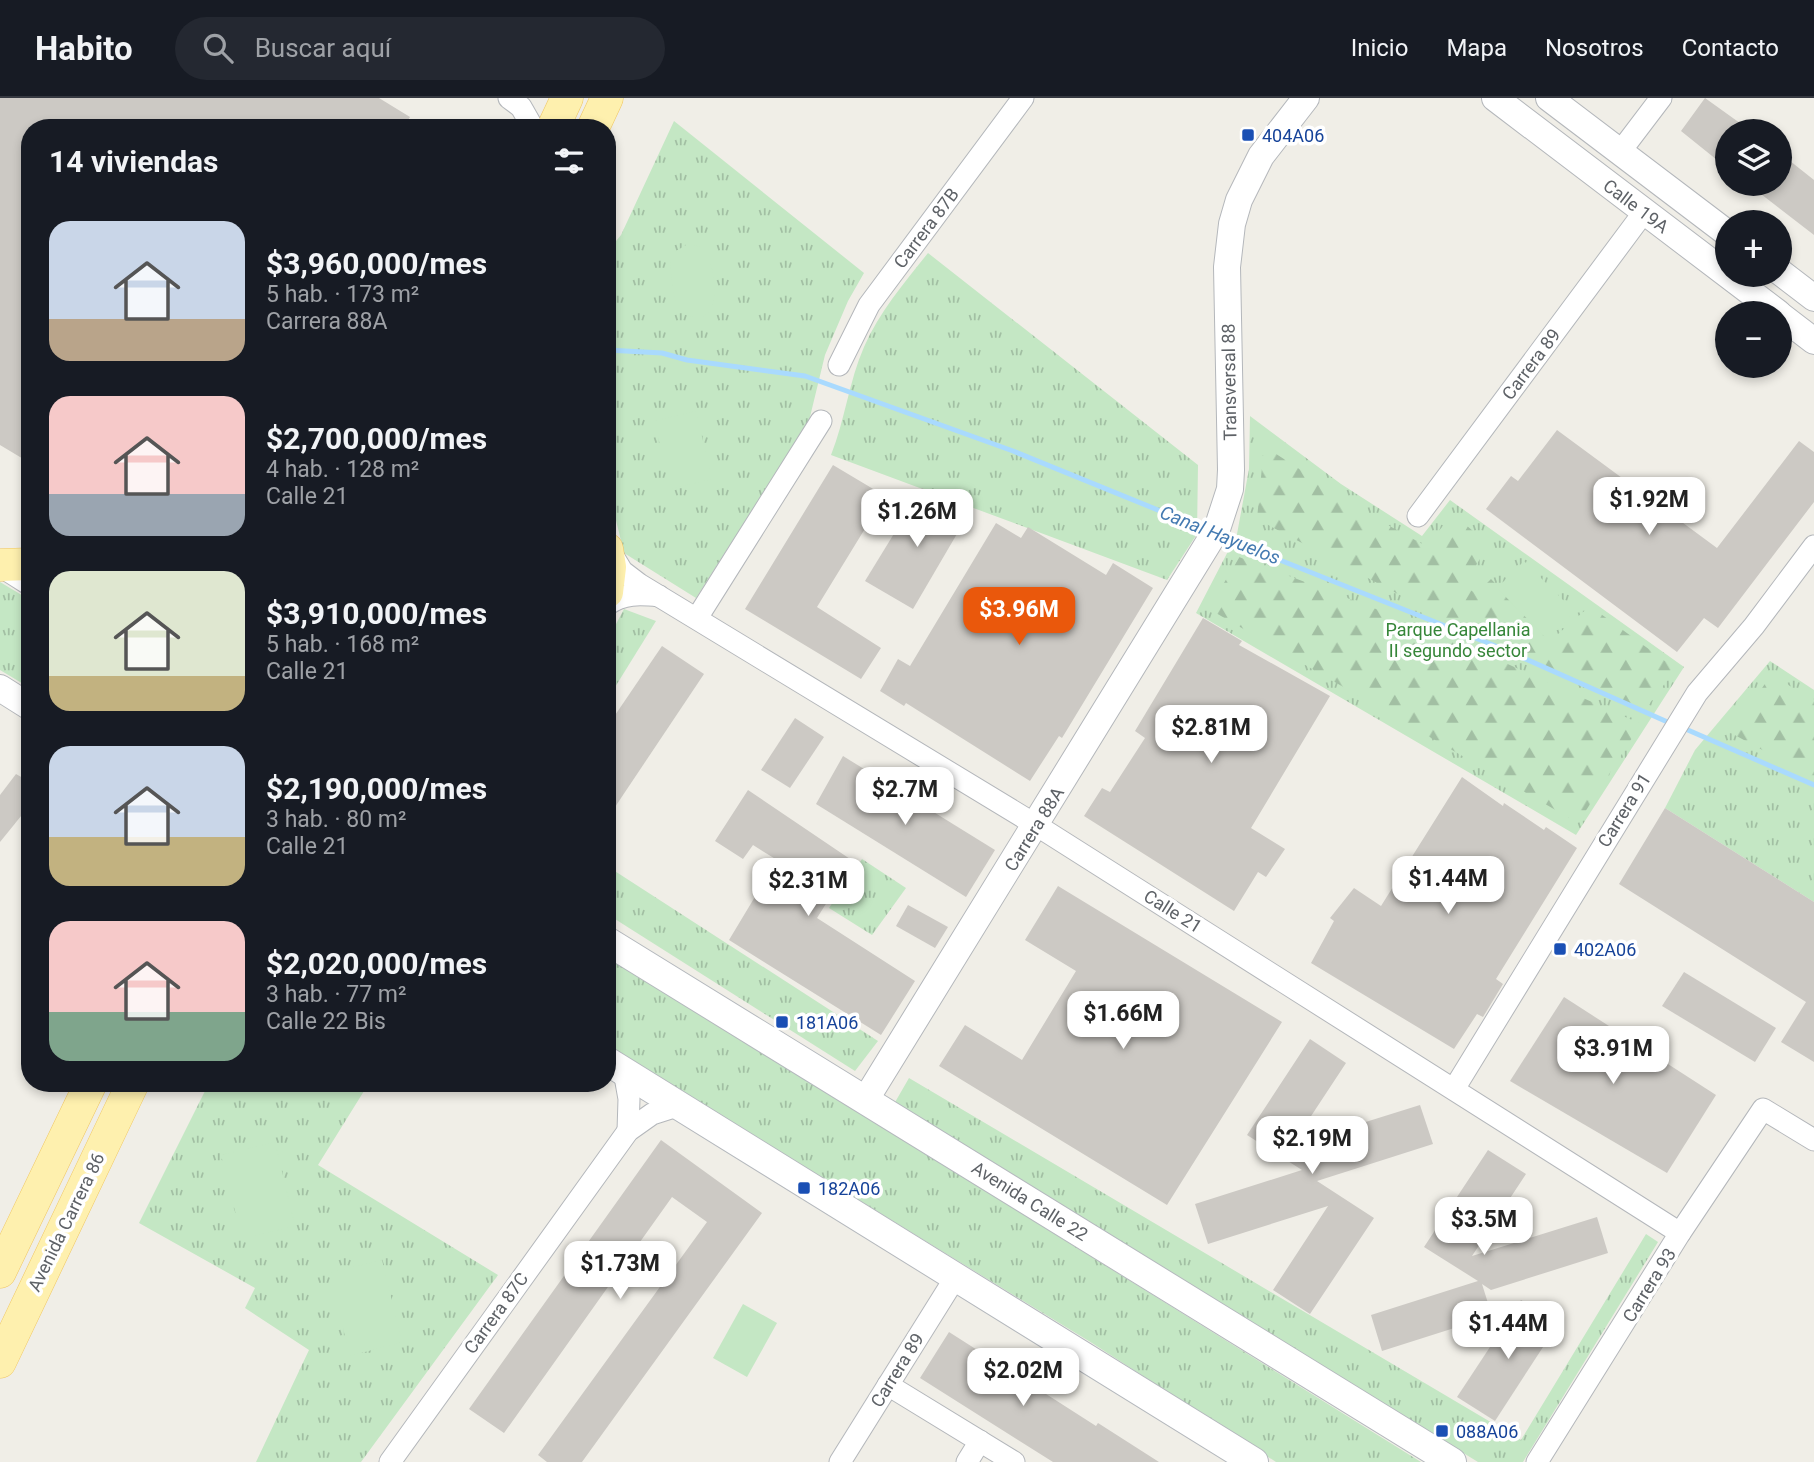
<!DOCTYPE html>
<html lang="es">
<head>
<meta charset="utf-8">
<style>
	body { margin:0; font-family:Roboto,sans-serif; background:#242831; color:#f1f3f6; height:100vh; display:flex; flex-direction:column; font-size:26px; white-space:nowrap }
	* { box-sizing:border-box; margin:0 }
	p { font-size:23px; color:#9ea1a6 }
	.icon { flex:none; width:38px; height:38px; fill:none; stroke:currentColor; stroke-width:2; stroke-linecap:round; stroke-linejoin:round }
	.map { position:relative; flex:1; overflow:hidden }
	.sheet { position:absolute; left:21px; top:21px; width:595px; height:973px; display:flex; flex-direction:column; background:#171b24; border-radius:28px; box-shadow:0 4px 10px #0003 }
	.sheet>* { flex:none }
	.tools { position:absolute; left:1715px; top:21px; display:grid; gap:14px }
	.tools a { display:grid; place-items:center; width:77px; height:77px; border-radius:50%; background:#171b24; box-shadow:0 4px 10px #0003; font-size:35px }
	.price { position:absolute; translate:-50% -60px; padding:0 16px; border-radius:14px; background:#fff; color:#222; font-size:23px; line-height:46px; filter:drop-shadow(0 2px 4px #0008) }
	.price::after { content:''; position:absolute; left:50%; top:42px; width:21px; height:16px; margin-left:-10px; background:inherit; clip-path:polygon(0 0,100% 0,50% 100%) }
	.price.selected { background:#ea580c; color:#fff }
	ul { padding:0; list-style:none }
	li { display:flex; align-items:center; gap:21px; height:175px; padding:0 28px }
	li span { display:grid; place-items:center; flex:none; width:196px; height:140px; border-radius:21px; color:#555 }
	li>.icon { margin-inline-start:auto }
	span .icon { width:84px; height:84px; fill:#fffc; stroke-width:1 }
	li b { font-size:30px }
	h2 { display:flex; justify-content:space-between; align-items:center; height:84px; padding:0 28px; font-size:30px }
	header { display:flex; align-items:center; gap:42px; box-sizing:border-box; height:98px; padding:0 35px; background:#171b24; border-bottom:2px solid #363941 }
	header strong { font-size:33px }
	nav { display:flex; gap:38px; margin-inline-start:auto; font-size:24px }
	.search { width:490px; height:63px; background:#242831; display:flex; align-items:center; gap:18px; box-sizing:border-box; padding:0 24px; border-radius:38px; color:#9ea1a6; font-size:26px }
	.map>svg:first-child { display:block }
	.grass { fill:url(#grass-tufts) }
	.forest { fill:url(#forest-firs) }
	.garden { fill:#c4e7c4 }
	.lines { fill:none; stroke-linecap:round; stroke-linejoin:round }
	.stream { stroke:#a9dafe; stroke-width:5 }
	.building { fill:#ccc9c4 }
	.minor-casing { stroke:#b4b7bb; stroke-width:23 }
	.tertiary-casing { stroke:#b4b7bb; stroke-width:28 }
	.secondary-casing { stroke:#b5b9be; stroke-width:30 }
	.primary-casing { stroke:#f0c660; stroke-width:33 }
	.minor { stroke:#fff; stroke-width:21 }
	.tertiary { stroke:#fff; stroke-width:26 }
	.secondary { stroke:#fff; stroke-width:28 }
	.primary { stroke:#fef0ae; stroke-width:32 }
	.transit-dot { fill:#1a4fb4; stroke:#fff; stroke-width:2.5 }
	.labels { text-anchor:middle; dominant-baseline:central; stroke-width:7; stroke-linejoin:round; paint-order:stroke }
	.transit-label { font-size:18px; fill:#164399; stroke:#fff; text-anchor:start }
	.street-label { font-size:18px; fill:#5e6267; stroke:#fff }
	.park-label { font-size:18px; fill:#368639; stroke:#fff }
	.water-label { font-size:19px; font-style:italic; fill:#447ab1; stroke:#fff }
</style>
</head>
<body>
<header>
<strong>Habito</strong>
<div class="search"><svg class="icon" aria-label="search" viewBox="0 0 24 24"><circle cx="10" cy="10" r="6"/><path d="M15 15l6 6"/></svg>Buscar aquí</div>
<nav><a>Inicio</a><a>Mapa</a><a>Nosotros</a><a>Contacto</a></nav>
</header>
<div class="map">
<svg width="1814" height="1364" viewBox="0 0 1814 1364">
	<defs>
		<pattern id="grass-tufts" width="24" height="20" patternUnits="userSpaceOnUse" patternTransform="scale(1.75)"><rect width="24" height="20" fill="#c4e7c4"/><path d="M3 7l-1-3M5 7V3M7 7l1-3M15 17l-1-3M17 17v-4M19 17l1-3" fill="none" stroke="#a2bfa3"/></pattern>
		<pattern id="forest-firs" width="22" height="20" patternUnits="userSpaceOnUse" patternTransform="scale(1.75)"><rect width="22" height="20" fill="#c4e7c4"/><path d="M5 1l3.5 6h-7zM16 11l3.5 6h-7z" fill="#a2bfa3"/></pattern>
	</defs>
	<rect width="100%" height="100%" fill="#f0eee7"/>
	<!-- grass -->
	<g class="grass">
		<polygon points="674,23 864,175 848,203 825,257 809,323 696,500 624,455 612,406 607,401 607,154 621,137"/>
		<path d="M928 155 1198 367 1197 436 1167 482 831 357C845 322 849 283 864 249 879 214 905 184 928 155Z"/>
		<polygon points="1250,318 1341,386 1422,438 1450,402 1684,569 1576,737 1196,515 1237,436 1249,371"/>
		<polygon points="0,484 30,502 30,590 0,572"/>
		<polygon points="624,511 656,523 607,602 607,543"/>
		<polygon points="1770,563 1814,592 1814,804 1665,710 1695,652"/>
		<polygon points="862,761 906,790 872,837 829,810"/>
		<polygon points="607,768 878,943 855,973 607,816"/>
		<polygon points="607,857 1421,1364 1276,1364 1092,1245 607,948"/>
		<polygon points="909,980 1521,1342 1646,1136 1658,1144 1523,1364 1478,1364 894,1006"/>
		<polygon points="209,985 369,985 318,1067 498,1177 361,1364 256,1364 309,1252 245,1210 255,1190 139,1125"/>
	</g>
	<!-- forest -->
	<g class="forest">
		<polygon points="1264,348 1375,420 1426,448 1453,416 1480,439 1483,456 1464,487 1476,496 1491,481 1550,543 1590,508 1676,571 1643,614 1460,529 1257,421"/>
		<polygon points="1239,459 1434,533 1641,626 1578,725 1209,511"/>
		<polygon points="1771,577 1814,602 1814,680 1731,635"/>
	</g>
	<!-- garden -->
	<g class="garden">
		<path d="M686 147C693 147 701 147 705 154 715 167 725 224 693 219 687 218 682 216 679 211 672 198 672 177 670 163L676 153Z"/>
		<polygon points="696,313 712,381 671,391 654,323"/>
		<polygon points="1524,463 1575,514 1547,541 1497,490"/>
		<polygon points="275,1044 295,1128 242,1141 221,1057"/>
		<polygon points="382,1162 402,1244 350,1258 329,1175"/>
		<polygon points="743,1206 777,1225 747,1279 713,1260"/>
	</g>
	<g class="lines">
		<!-- stream -->
		<g class="stream">
			<polyline points="607,252 662,255 687,262 805,278 1013,353 1207,432"/>
			<polyline points="1222,439 1503,551 1672,626"/>
			<polyline points="1681,629 1814,687"/>
		</g>
	</g>
	<!-- building -->
	<g class="building">
		<polygon points="0,0 379,0 410,19 403,30 30,30 30,354 25,362 0,347"/>
		<polygon points="1705,0 1751,33 1727,33 1727,70 1681,33"/>
		<polygon points="1780,55 1814,82 1814,137 1748,86 1780,86"/>
		<polygon points="1557,332 1717,450 1799,343 1814,354 1814,404 1718,530 1704,520 1677,554 1486,411 1511,378 1518,383"/>
		<polygon points="833,367 885,398 817,509 881,550 861,581 745,511"/>
		<polygon points="922,390 968,417 913,511 865,483"/>
		<polygon points="996,425 1021,440 1028,429 1106,477 1113,465 1153,490 1062,640 1059,638 1030,683 906,605 904,608 880,593 898,561 910,568"/>
		<polygon points="1203,520 1242,543 1239,547 1330,598 1251,730 1285,751 1266,779 1258,774 1234,813 1084,718 1102,690 1110,694 1145,640 1135,633"/>
		<polygon points="662,548 704,576 607,721 607,629"/>
		<polygon points="795,620 824,639 790,690 761,672"/>
		<polygon points="843,658 995,752 966,799 816,706"/>
		<polygon points="16,676 30,684 30,707 0,744 0,697"/>
		<polygon points="1462,679 1503,708 1504,705 1544,732 1546,729 1577,750 1496,881 1503,886 1483,919 1477,916 1454,951 1311,865 1334,823 1330,820 1354,790 1381,808"/>
		<polygon points="748,692 853,763 817,820 915,883 881,937 729,842 777,762 753,747 743,761 715,743"/>
		<polygon points="1665,710 1814,804 1814,964 1781,944 1806,904 1619,786"/>
		<polygon points="1058,788 1282,924 1167,1107 939,968 965,927 1022,962 1076,873 1025,842"/>
		<polygon points="908,807 948,829 935,850 896,828"/>
		<polygon points="1684,874 1776,930 1755,964 1662,908"/>
		<polygon points="1564,899 1716,997 1667,1075 1510,983"/>
		<polygon points="1310,941 1346,965 1292,1047 1420,1007 1433,1046 1317,1083 1374,1120 1310,1216 1273,1192 1328,1108 1208,1146 1195,1106 1302,1072 1247,1037"/>
		<polygon points="661,1042 762,1115 582,1364 547,1364 538,1357 707,1124 672,1099 504,1335 469,1311"/>
		<polygon points="1488,1052 1526,1076 1472,1158 1597,1119 1608,1155 1491,1192 1482,1186 1492,1218 1382,1253 1371,1217 1478,1183 1424,1149"/>
		<polygon points="1521,1202 1558,1226 1495,1323 1457,1299"/>
		<polygon points="949,1234 1096,1328 1098,1325 1159,1364 1053,1364 920,1280"/>
	</g>
	<g class="lines">
		<defs>
			<g id="minor">
				<polyline points="509,0 521,9 533,30"/>
				<polyline points="1620,54 1661,0"/>
				<polyline points="839,267 869,207 1023,0"/>
				<polyline points="1418,418 1644,114"/>
				<polyline points="610,453 622,473 639,486 1036,727 1680,1135"/>
				<polyline points="0,468 30,487"/>
				<path d="M607 507C623 495 640 496 659 498"/>
				<polyline points="697,520 821,323"/>
				<polyline points="624,973 629,1001 628,1033"/>
				<polyline points="1454,991 1697,595 1754,528 1814,448"/>
				<polyline points="888,1287 1014,1364"/>
				<polyline points="390,1364 628,1033 652,1016 680,1007"/>
				<polyline points="840,1364 955,1180"/>
				<polyline points="967,1364 980,1343"/>
				<polyline points="1537,1364 1680,1135 1763,1011 1814,1042"/>
			</g>
			<g id="tertiary">
				<polyline points="1495,0 1778,215"/>
				<polyline points="1549,0 1727,135"/>
				<polyline points="1780,174 1814,200"/>
				<polyline points="1780,217 1814,243"/>
				<polyline points="0,590 30,609"/>
				<polyline points="866,1001 1217,431 1230,391 1231,372 1227,169 1232,126 1239,102 1261,58 1306,0"/>
			</g>
			<g id="secondary">
				<polyline points="607,843 1452,1364"/>
				<polyline points="607,963 1254,1364"/>
			</g>
			<g id="primary">
				<polyline points="553,30 567,0"/>
				<polyline points="593,30 607,0"/>
				<polyline points="607,451 610,469 607,494"/>
				<polyline points="0,467 30,466"/>
				<polyline points="0,1174 91,985"/>
				<polyline points="0,1264 133,985"/>
			</g>
		</defs>
		<!-- minor casing -->
		<use href="#minor" class="minor-casing"/>
		<!-- tertiary casing -->
		<use href="#tertiary" class="tertiary-casing"/>
		<!-- secondary casing -->
		<use href="#secondary" class="secondary-casing"/>
		<!-- primary casing -->
		<use href="#primary" class="primary-casing"/>
		<!-- minor -->
		<use href="#minor" class="minor"/>
		<!-- tertiary -->
		<use href="#tertiary" class="tertiary"/>
		<!-- secondary -->
		<use href="#secondary" class="secondary"/>
		<!-- primary -->
		<use href="#primary" class="primary"/>
	</g>
	<!-- markers -->
	<g class="transit-dot">
		<rect x="1241" y="30" width="14" height="14" rx="3.5"/>
		<rect x="1553" y="844" width="14" height="14" rx="3.5"/>
		<rect x="775" y="917" width="14" height="14" rx="3.5"/>
		<rect x="797" y="1083" width="14" height="14" rx="3.5"/>
		<rect x="1435" y="1326" width="14" height="14" rx="3.5"/>
	</g>
	<g class="labels">
		<!-- transit labels -->
		<g class="transit-label">
			<text x="1262" y="37">404A06</text>
			<text x="1574" y="851">402A06</text>
			<text x="796" y="924">181A06</text>
			<text x="818" y="1090">182A06</text>
			<text x="1456" y="1333">088A06</text>
		</g>
		<!-- street labels -->
		<g class="street-label">
			<text transform="translate(1636 108) rotate(37)">Calle 19A</text>
			<text transform="translate(926 130) rotate(-53)">Carrera 87B</text>
			<text transform="translate(1531 266) rotate(-53)">Carrera 89</text>
			<text transform="translate(1229 284) rotate(-91)">Transversal 88</text>
			<text transform="translate(1624 712) rotate(-58)">Carrera 91</text>
			<text transform="translate(1034 731) rotate(-58)">Carrera 88A</text>
			<text transform="translate(1173 813) rotate(32)">Calle 21</text>
			<text transform="translate(1030 1103) rotate(32)">Avenida Calle 22</text>
			<text transform="translate(66 1124) rotate(-64)">Avenida Carrera 86</text>
			<text transform="translate(1649 1187) rotate(-58)">Carrera 93</text>
			<text transform="translate(496 1215) rotate(-54)">Carrera 87C</text>
			<text transform="translate(897 1272) rotate(-58)">Carrera 89</text>
		</g>
		<!-- park labels -->
		<g class="park-label">
			<text x="1458" y="531">Parque Capellania<tspan x="1458" dy="21">II segundo sector</tspan></text>
		</g>
		<!-- water labels -->
		<g class="water-label">
			<text transform="translate(1220 437) rotate(22)">Canal Hayuelos</text>
		</g>
	</g>
</svg>
<div class="tools">
<a><svg class="icon" aria-label="layers" viewBox="0 0 24 24"><path d="M12 4l9 5-9 5-9-5zM3 14l9 5 9-5"/></svg></a>
<a>+</a>
<a>−</a>
</div>
<b class="price" style="left:1649px;top:439px">$1.92M</b>
<b class="price" style="left:917px;top:451px">$1.26M</b>
<b class="price selected" style="left:1019px;top:549px">$3.96M</b>
<b class="price" style="left:1211px;top:667px">$2.81M</b>
<b class="price" style="left:905px;top:729px">$2.7M</b>
<b class="price" style="left:1448px;top:818px">$1.44M</b>
<b class="price" style="left:808px;top:820px">$2.31M</b>
<b class="price" style="left:1123px;top:953px">$1.66M</b>
<b class="price" style="left:1613px;top:988px">$3.91M</b>
<b class="price" style="left:1312px;top:1078px">$2.19M</b>
<b class="price" style="left:1484px;top:1159px">$3.5M</b>
<b class="price" style="left:620px;top:1203px">$1.73M</b>
<b class="price" style="left:1508px;top:1263px">$1.44M</b>
<b class="price" style="left:1023px;top:1310px">$2.02M</b>
<section class="sheet">
<h2>14 viviendas<svg class="icon" aria-label="filters" viewBox="0 0 24 24"><path d="M4 7h16M4 17h16"/><circle cx="9" cy="7" r="2"/><circle cx="15" cy="17" r="2"/></svg></h2>
<ul>
<li><span style="background:linear-gradient(#c9d6e8 70%,#b9a48a 0)"><svg class="icon" aria-label="home" viewBox="0 0 24 24"><path d="M3 11l9-7 9 7M6 9v11h12V9"/></svg></span><div><b>$3,960,000/mes</b><p>5 hab. · 173 m²</p><p>Carrera 88A</p></div></li>
<li><span style="background:linear-gradient(#f6c9c9 70%,#9aa5b1 0)"><svg class="icon" aria-label="home" viewBox="0 0 24 24"><path d="M3 11l9-7 9 7M6 9v11h12V9"/></svg></span><div><b>$2,700,000/mes</b><p>4 hab. · 128 m²</p><p>Calle 21</p></div></li>
<li><span style="background:linear-gradient(#dfe7d0 75%,#c2b280 0)"><svg class="icon" aria-label="home" viewBox="0 0 24 24"><path d="M3 11l9-7 9 7M6 9v11h12V9"/></svg></span><div><b>$3,910,000/mes</b><p>5 hab. · 168 m²</p><p>Calle 21</p></div></li>
<li><span style="background:linear-gradient(#c9d6e8 65%,#c2b280 0)"><svg class="icon" aria-label="home" viewBox="0 0 24 24"><path d="M3 11l9-7 9 7M6 9v11h12V9"/></svg></span><div><b>$2,190,000/mes</b><p>3 hab. · 80 m²</p><p>Calle 21</p></div></li>
<li><span style="background:linear-gradient(#f6c9c9 65%,#7fa58c 0)"><svg class="icon" aria-label="home" viewBox="0 0 24 24"><path d="M3 11l9-7 9 7M6 9v11h12V9"/></svg></span><div><b>$2,020,000/mes</b><p>3 hab. · 77 m²</p><p>Calle 22 Bis</p></div></li>
</ul>
</section>
</div>
</body>
</html>
